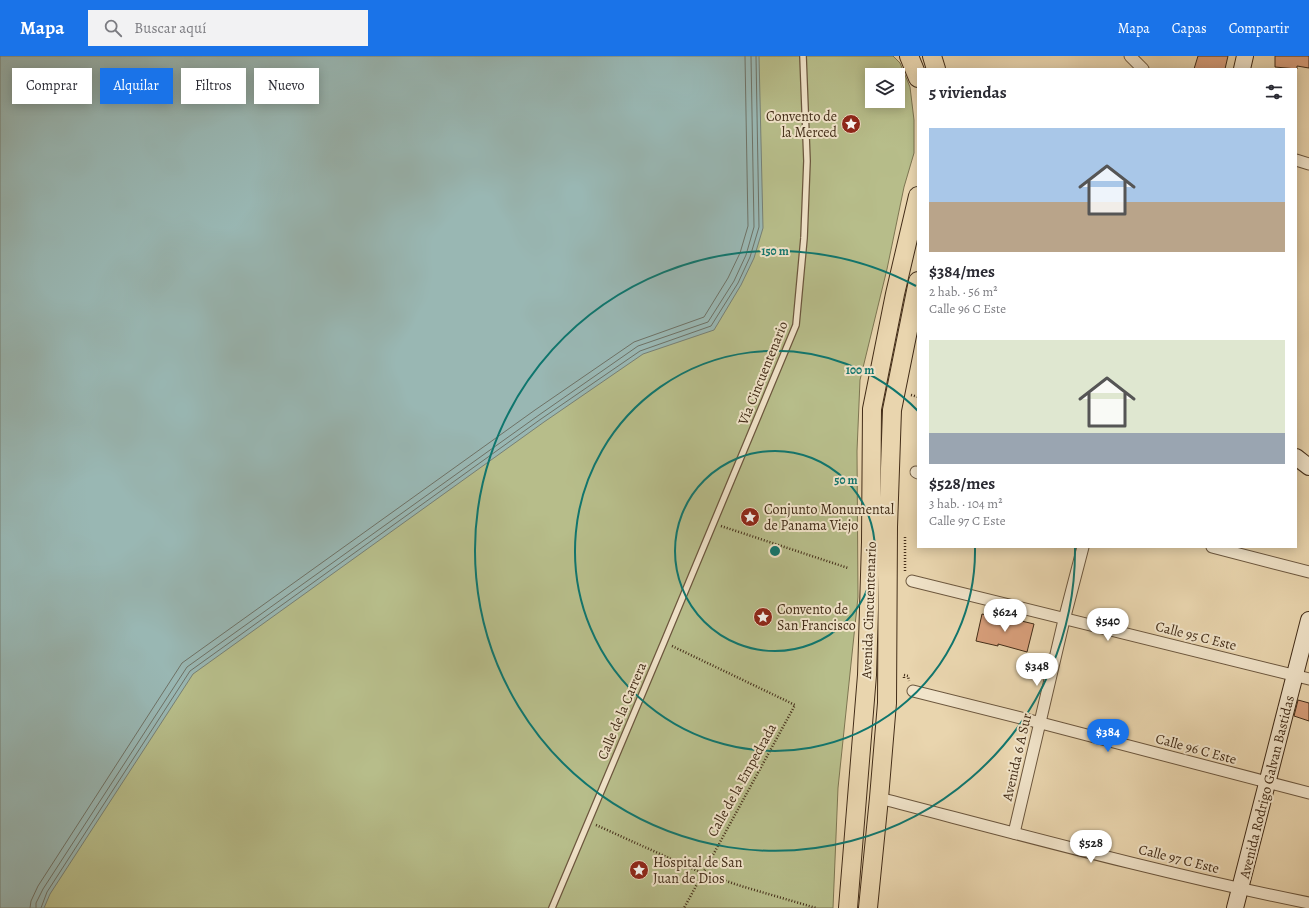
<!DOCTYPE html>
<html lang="es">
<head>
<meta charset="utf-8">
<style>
	body { margin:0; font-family:Alegreya,serif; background:#f2f2f3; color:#2b2b33; height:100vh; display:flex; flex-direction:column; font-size:15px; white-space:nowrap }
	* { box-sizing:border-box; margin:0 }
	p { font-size:13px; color:#7c7c81 }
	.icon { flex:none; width:22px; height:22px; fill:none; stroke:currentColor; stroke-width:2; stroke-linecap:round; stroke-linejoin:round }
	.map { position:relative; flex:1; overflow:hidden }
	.sheet { position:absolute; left:917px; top:12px; width:380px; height:480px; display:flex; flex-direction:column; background:#fff; border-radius:0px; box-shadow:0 2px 10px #0003 }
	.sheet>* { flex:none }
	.top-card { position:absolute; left:12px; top:12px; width:380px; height:36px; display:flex; gap:8px }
	.fabs { position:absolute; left:865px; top:12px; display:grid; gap:8px }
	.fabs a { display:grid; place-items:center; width:40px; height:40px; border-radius:0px; background:#fff; box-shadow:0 2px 10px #0003; font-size:20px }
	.price { position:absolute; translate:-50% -34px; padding:0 9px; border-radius:14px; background:#fff; color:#222; font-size:13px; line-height:26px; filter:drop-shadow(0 1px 2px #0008) }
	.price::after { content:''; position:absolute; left:50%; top:24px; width:12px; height:9px; margin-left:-6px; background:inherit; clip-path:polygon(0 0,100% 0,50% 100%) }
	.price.current { background:#1a73e8; color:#fff }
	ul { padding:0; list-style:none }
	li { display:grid; align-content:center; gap:8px; height:212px; padding:0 12px }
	li span { display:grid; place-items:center; height:124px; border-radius:0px; color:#555 }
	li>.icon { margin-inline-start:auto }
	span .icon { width:72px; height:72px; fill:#fffc; stroke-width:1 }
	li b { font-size:17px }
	h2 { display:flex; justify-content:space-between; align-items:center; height:48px; padding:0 12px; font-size:17px }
	.tag { padding:0 14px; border-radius:0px; background:#fff; box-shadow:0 2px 10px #0003; font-size:14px; line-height:36px }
	.tag.current { background:#1a73e8; color:#fff }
	header { display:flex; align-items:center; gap:24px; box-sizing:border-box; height:56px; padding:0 20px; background:#1a73e8; color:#fff }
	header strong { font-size:19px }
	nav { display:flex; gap:22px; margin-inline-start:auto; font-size:14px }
	.search { width:280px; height:36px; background:#f2f2f3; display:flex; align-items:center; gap:10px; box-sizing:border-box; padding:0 14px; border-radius:0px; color:#7c7c81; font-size:15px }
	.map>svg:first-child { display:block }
	.green { fill:#b7bd8a; stroke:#7d7551; fill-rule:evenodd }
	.water { fill:#99b7b3; stroke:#778075 }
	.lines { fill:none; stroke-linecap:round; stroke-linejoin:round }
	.shore { stroke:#6e7266; stroke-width:1 }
	.building { fill:#d79e7a; stroke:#432d18 }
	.lane-casing { stroke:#6c573e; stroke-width:8 }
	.street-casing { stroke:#6c573e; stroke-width:13 }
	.secondary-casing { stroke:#432d18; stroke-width:18 }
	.primary-casing { stroke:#432d18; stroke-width:20 }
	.path { stroke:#432d18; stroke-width:2.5; stroke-dasharray:1 2; stroke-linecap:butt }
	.lane { stroke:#f1e4ca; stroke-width:5.5 }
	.street { stroke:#f1e4ca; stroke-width:11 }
	.secondary { stroke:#f1e4ca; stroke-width:16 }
	.primary { stroke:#e9d5ae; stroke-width:18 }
	.ring { fill:none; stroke:#0f766e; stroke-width:2 }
	.labels { text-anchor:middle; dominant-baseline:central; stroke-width:4; stroke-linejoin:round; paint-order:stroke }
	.poi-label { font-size:14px; fill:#432d18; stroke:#f1e4ca; text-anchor:start }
	.street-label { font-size:14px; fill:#432d18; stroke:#f1e4ca }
	.centre { fill:#0f766e; stroke:#f1e4ca; stroke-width:2 }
	.ring-label { font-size:12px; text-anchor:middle; font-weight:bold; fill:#0f766e; stroke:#f1e4ca; stroke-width:4; stroke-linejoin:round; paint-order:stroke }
</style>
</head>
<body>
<header>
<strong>Mapa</strong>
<div class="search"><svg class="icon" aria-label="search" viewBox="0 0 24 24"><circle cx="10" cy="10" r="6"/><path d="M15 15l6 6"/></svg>Buscar aquí</div>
<nav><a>Mapa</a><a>Capas</a><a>Compartir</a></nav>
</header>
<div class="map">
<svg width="1309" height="852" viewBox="0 0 1309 852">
	<rect width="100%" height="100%" fill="#e9d5ae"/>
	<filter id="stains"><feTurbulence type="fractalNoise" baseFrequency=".005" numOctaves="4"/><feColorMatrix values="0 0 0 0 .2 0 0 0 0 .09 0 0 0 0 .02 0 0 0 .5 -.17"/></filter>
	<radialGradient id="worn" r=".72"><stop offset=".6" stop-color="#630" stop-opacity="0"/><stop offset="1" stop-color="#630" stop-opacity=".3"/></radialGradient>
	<!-- green -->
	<path class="green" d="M0 0H893L900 7 910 31 914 64V97L904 131 887 213 860 324 857 395 858 541 838 732 833 852H0ZM872 19H898V45H872Z"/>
	<!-- water -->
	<polygon class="water" points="0,0 759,0 763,172 754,202 741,229 714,274 643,298 544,366 193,618 50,838 44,852 0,852"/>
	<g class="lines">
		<!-- shore -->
		<g class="shore">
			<polyline points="30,852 31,845 38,830 182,607 535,354 634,286 704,261 728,222 740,197 748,170 745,0"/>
			<polyline points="36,852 36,847 43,833 187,611 539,359 638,290 708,266 734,225 746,199 754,171 751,0"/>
			<polyline points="41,852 47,836 190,615 541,363 640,295 711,270 738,227 750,201 759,171 756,0"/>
		</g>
	</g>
	<!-- building -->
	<g class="building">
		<polygon points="1198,0 1228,0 1225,13 1194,13"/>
		<polygon points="1275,0 1309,0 1309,12 1297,10 1297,13 1275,11"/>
		<polygon points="982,558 1012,565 1013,563 1034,568 1027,596 998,588 998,590 976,585"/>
		<polygon points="1298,644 1309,647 1309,665 1294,660"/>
	</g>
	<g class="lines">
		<defs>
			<polyline id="lane" points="552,852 664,586 796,269 804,182 807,105 803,0"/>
			<g id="street">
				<polyline points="1130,0 1143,13"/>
				<polyline points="1296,104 1309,108"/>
				<polyline points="916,416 918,417"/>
				<polyline points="1212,491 1309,516"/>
				<polyline points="912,525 1309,623"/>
				<polyline points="913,635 1041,667 1309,737"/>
				<path d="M879 742C1022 779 1164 818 1309 847"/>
				<polyline points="1014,777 1064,564 1083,491"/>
			</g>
			<g id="secondary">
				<polyline points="1242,13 1245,0"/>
				<polyline points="1296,401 1309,411"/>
				<polyline points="1235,852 1309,564"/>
			</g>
			<g id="primary">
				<polyline points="909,0 918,22"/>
				<polyline points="932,0 936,13"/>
				<polyline points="848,852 867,619 871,486 872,353 895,238 918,140"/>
				<polyline points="868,852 879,742 887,647 888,471 892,354 918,225"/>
			</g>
		</defs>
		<!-- lane casing -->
		<use href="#lane" class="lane-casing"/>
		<!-- street casing -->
		<use href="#street" class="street-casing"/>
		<!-- secondary casing -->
		<use href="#secondary" class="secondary-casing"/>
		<!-- primary casing -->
		<use href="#primary" class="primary-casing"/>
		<!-- path -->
		<g class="path">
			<polyline points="911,339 918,341"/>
			<polyline points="721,470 848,512"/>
			<polyline points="905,481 905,516"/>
			<polyline points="672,590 795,649 684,852"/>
			<polyline points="904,622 904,619 908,620 909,625"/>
			<polyline points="596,769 702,817 741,830 816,852"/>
		</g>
		<!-- lane -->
		<use href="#lane" class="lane"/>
		<!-- street -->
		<use href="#street" class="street"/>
		<!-- secondary -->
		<use href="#secondary" class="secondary"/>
		<!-- primary -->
		<use href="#primary" class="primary"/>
	</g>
	<!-- distance rings -->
	<g class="ring">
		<circle cx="775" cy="495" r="100"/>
		<path d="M975 492A200 200 0 1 1 918 355"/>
		<path d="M1075 492A300 300 0 1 1 916 230"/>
	</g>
	<!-- icons -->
	<defs>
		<symbol id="sight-disc" viewBox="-11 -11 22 22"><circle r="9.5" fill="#8f2418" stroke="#f1e4ca"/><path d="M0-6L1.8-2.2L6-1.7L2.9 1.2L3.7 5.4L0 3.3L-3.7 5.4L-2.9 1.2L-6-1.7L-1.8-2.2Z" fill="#fff"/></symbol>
	</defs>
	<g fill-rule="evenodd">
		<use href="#sight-disc" x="840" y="57" width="22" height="22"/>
		<use href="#sight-disc" x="739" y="450" width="22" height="22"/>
		<use href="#sight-disc" x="752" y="550" width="22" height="22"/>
		<use href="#sight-disc" x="628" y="803" width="22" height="22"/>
	</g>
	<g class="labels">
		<!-- poi labels -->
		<g class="poi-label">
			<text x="837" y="60" text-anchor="end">Convento de<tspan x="837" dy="16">la Merced</tspan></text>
			<text x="764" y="453">Conjunto Monumental<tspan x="764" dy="16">de Panama Viejo</tspan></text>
			<text x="777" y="553">Convento de<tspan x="777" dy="16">San Francisco</tspan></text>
			<text x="653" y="806">Hospital de San<tspan x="653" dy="16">Juan de Dios</tspan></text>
		</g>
		<!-- street labels -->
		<g class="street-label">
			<text transform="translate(763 317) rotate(-68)">Vía Cincuentenario</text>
			<text transform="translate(869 554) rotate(-88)">Avenida Cincuentenario</text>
			<text transform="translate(1196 580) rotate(14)">Calle 95 C Este</text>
			<text transform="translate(622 655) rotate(-67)">Calle de la Carrera</text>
			<text transform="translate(1196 693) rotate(15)">Calle 96 C Este</text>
			<text transform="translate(1017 701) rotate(-77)">Avenida 6 A Sur</text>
			<text transform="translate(742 724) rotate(-61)">Calle de la Empedrada</text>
			<text transform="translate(1267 731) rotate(-76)">Avenida Rodrigo Galvan Bastidas</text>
			<text transform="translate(1179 803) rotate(14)">Calle 97 C Este</text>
		</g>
	</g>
	<circle cx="775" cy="495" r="6" class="centre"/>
	<g class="ring-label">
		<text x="775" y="199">150 m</text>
		<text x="860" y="318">100 m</text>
		<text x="846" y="428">50 m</text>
	</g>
	<rect width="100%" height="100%" filter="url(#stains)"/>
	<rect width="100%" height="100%" fill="url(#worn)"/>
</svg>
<div class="fabs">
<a><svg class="icon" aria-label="layers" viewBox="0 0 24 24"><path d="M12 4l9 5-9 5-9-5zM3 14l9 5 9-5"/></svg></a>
</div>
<b class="price" style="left:1005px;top:577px">$624</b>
<b class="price" style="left:1108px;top:586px">$540</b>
<b class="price" style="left:1037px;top:631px">$348</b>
<b class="price current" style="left:1108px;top:697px">$384</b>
<b class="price" style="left:1091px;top:808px">$528</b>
<div class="top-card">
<a class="tag">Comprar</a>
<a class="tag current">Alquilar</a>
<a class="tag">Filtros</a>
<a class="tag">Nuevo</a>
</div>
<section class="sheet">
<h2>5 viviendas<svg class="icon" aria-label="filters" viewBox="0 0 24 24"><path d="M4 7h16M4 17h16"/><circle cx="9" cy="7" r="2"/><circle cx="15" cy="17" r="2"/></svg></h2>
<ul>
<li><span style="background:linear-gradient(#a9c7e8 60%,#b9a48a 0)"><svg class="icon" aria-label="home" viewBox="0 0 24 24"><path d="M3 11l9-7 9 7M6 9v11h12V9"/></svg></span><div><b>$384/mes</b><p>2 hab. · 56 m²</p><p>Calle 96 C Este</p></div></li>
<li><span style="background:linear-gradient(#dfe7d0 75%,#9aa5b1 0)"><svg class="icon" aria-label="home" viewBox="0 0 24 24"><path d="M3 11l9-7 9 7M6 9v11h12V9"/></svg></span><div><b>$528/mes</b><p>3 hab. · 104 m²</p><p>Calle 97 C Este</p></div></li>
</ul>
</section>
</div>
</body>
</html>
